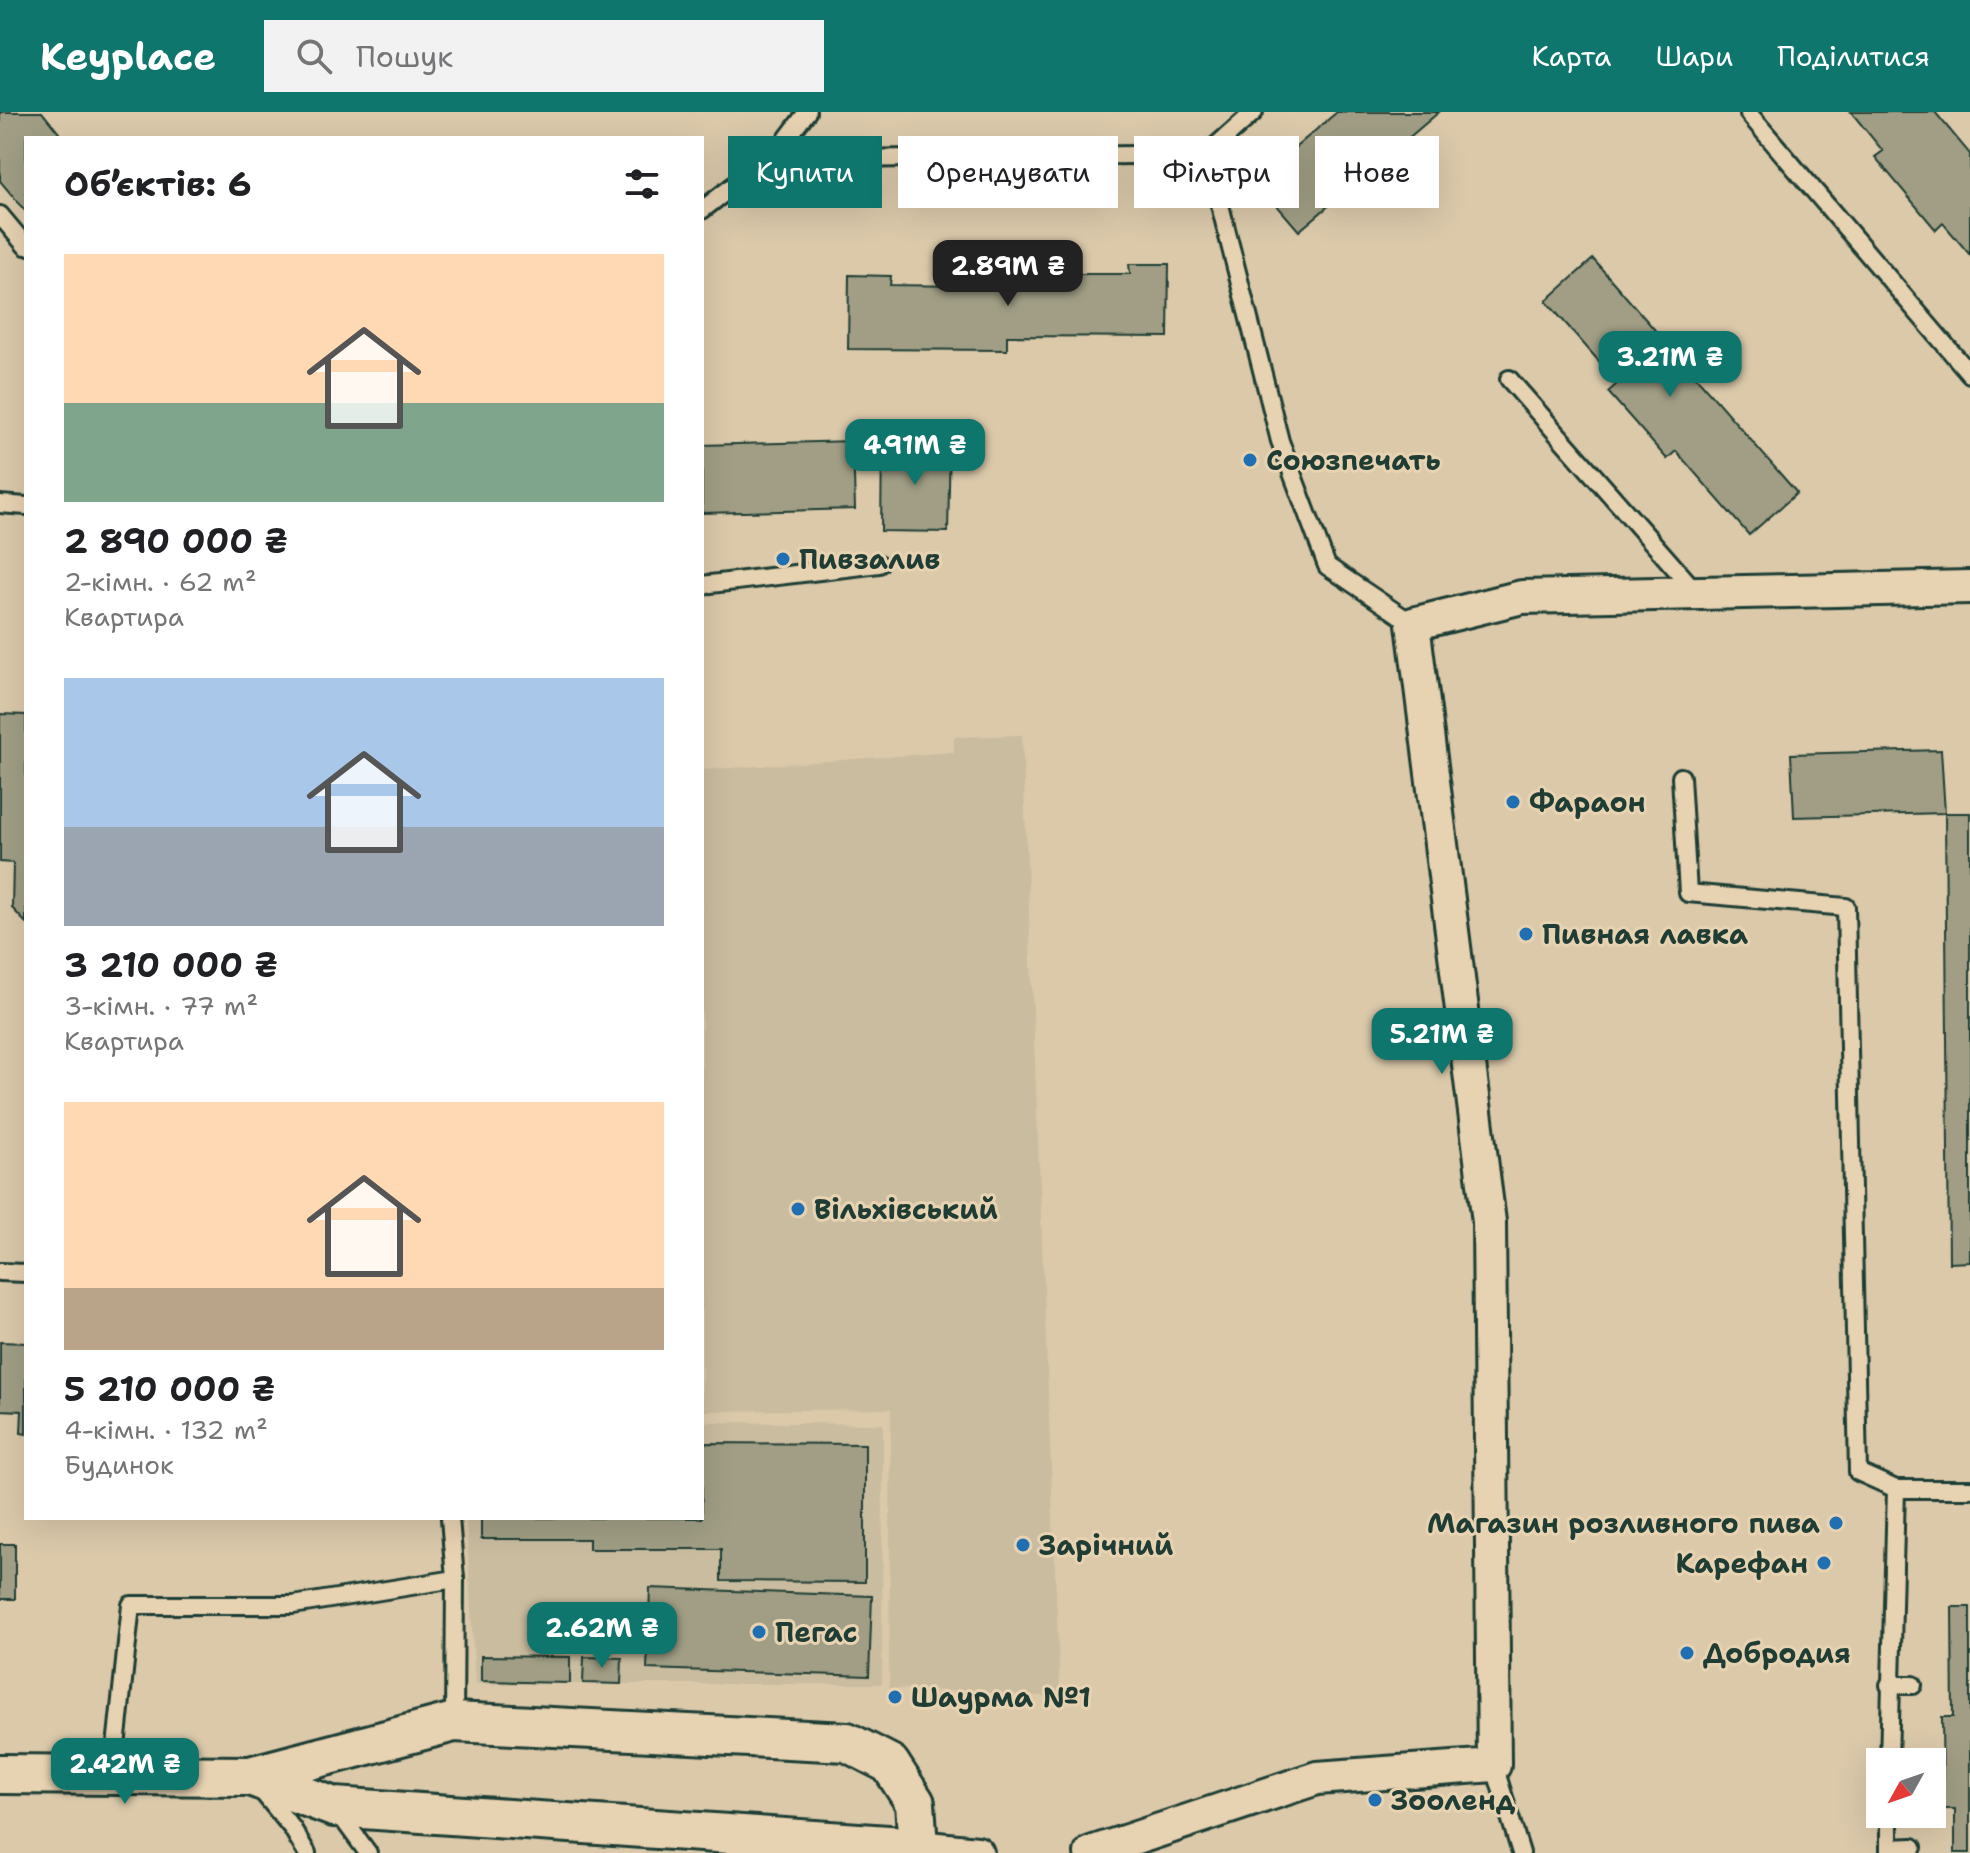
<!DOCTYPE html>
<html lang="uk">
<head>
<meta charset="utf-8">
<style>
	body { margin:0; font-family:"Shantell Sans",sans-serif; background:#f2f2f2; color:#202124; height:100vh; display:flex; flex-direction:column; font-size:30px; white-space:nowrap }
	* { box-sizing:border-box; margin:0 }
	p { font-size:26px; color:#757577 }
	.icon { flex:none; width:44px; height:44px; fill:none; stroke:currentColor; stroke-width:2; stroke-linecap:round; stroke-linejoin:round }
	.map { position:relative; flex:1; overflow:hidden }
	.sheet { position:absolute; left:24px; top:24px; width:680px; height:1384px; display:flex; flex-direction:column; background:#fff; border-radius:0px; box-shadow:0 8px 32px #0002 }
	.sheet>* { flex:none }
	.hud { position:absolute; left:728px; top:24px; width:760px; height:72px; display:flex; gap:16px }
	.needle { width:52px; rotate:230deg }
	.controls { position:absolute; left:1866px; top:1636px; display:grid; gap:16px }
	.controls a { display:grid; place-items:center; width:80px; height:80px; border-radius:0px; background:#fff; box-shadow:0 8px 32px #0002; font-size:40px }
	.price { position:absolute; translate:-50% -68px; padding:0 18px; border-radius:16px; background:#0f766e; color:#fff; font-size:26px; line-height:52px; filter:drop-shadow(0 2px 4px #0008) }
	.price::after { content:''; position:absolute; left:50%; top:48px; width:24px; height:18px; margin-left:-12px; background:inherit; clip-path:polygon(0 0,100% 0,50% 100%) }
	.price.active { background:#222; color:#fff }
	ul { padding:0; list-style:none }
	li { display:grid; align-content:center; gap:16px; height:424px; padding:0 40px }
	li span { display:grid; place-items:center; height:248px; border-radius:0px; color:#555 }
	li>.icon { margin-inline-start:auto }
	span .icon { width:144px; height:144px; fill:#fffc; stroke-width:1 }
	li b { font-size:34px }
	h2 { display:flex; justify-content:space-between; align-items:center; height:96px; padding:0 40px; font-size:34px }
	.pill { padding:0 28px; border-radius:0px; background:#fff; box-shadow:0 8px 32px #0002; font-size:28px; line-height:72px }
	.pill.active { background:#0f766e; color:#fff }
	header { display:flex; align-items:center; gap:48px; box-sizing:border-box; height:112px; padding:0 40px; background:#0f766e; color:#fff }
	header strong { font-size:38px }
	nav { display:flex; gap:44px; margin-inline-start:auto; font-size:28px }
	.search { width:560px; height:72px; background:#f2f2f2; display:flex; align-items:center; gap:20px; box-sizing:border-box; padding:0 28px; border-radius:0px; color:#757577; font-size:30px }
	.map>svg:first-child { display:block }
	.built { fill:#cabc9f }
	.building { fill:#a19e85; stroke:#1f3d34; stroke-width:2 }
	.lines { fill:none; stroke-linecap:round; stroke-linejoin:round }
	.service-casing { stroke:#1f3d34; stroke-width:22 }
	.minor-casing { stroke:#1f3d34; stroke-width:38 }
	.tertiary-casing { stroke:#1f3d34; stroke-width:44 }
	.service { stroke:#e7d2b1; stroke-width:16 }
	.minor { stroke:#e7d2b1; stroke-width:32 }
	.tertiary { stroke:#e7d2b1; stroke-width:38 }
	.poi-dot { fill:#1f6fb2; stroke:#e7d2b1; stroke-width:3 }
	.labels { text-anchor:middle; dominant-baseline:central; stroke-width:6; stroke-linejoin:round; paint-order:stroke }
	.poi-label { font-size:28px; font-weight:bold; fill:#1f3d34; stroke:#e7d2b1; text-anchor:start }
</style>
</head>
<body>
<header>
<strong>Keyplace</strong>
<div class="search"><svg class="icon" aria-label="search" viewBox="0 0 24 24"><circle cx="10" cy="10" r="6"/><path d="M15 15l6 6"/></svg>Пошук</div>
<nav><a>Карта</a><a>Шари</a><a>Поділитися</a></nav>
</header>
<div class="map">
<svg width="1970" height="1741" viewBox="0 0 1970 1741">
	<rect width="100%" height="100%" fill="#dbc9aa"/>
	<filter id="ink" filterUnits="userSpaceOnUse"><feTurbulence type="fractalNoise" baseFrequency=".0125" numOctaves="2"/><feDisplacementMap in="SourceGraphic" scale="16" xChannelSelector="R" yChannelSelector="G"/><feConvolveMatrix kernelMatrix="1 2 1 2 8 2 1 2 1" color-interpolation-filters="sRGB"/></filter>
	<g filter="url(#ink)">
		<!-- built -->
		<g class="built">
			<polygon points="1022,623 1060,1585 889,1576 891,1297 702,1299 702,658 954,640 954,625"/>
			<polygon points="702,1310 883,1312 882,1572 475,1572 466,1406 702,1406"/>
		</g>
		<!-- building -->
		<g class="building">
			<polygon points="0,0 42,0 63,26 26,26 26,100 0,69"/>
			<polygon points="1337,0 1439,0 1299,119 1256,69"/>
			<polygon points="1851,0 1935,0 1970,42 1970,143 1943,111 1936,118 1875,45 1883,39"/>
			<polygon points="1593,147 1797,381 1749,423 1676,339 1667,347 1608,280 1618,271 1546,189"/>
			<polygon points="1009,149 1054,149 1054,162 1130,162 1129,152 1169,152 1168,225 1007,224 1007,238 848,237 849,163 891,164 890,173 965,174 966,162 1008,163"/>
			<polygon points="853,329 855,397 702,401 702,333"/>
			<polygon points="882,330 950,331 948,420 881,419"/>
			<polygon points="0,602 26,603 26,811 12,796 13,751 0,750"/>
			<polygon points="1941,638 1945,701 1794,705 1791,642"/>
			<polygon points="1945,701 1970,701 1970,1150 1949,1151"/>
			<polygon points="0,1230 26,1231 26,1322 21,1321 22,1299 0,1298"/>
			<polygon points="702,1331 865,1332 865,1470 721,1469 721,1437 589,1437 589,1427 481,1427 481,1406 702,1406"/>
			<rect x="0" y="1432" width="15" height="55"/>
			<polygon points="650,1476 872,1484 869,1564 647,1557"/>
			<polygon points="1952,1495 1970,1495 1970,1741 1955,1741 1955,1697 1943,1697 1942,1605 1953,1605"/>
			<polygon points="481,1544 570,1545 570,1571 481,1569"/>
			<polygon points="584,1545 622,1546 621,1572 583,1571"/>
		</g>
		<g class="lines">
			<defs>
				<g id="service">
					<polyline points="1749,2 1970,262"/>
					<polyline points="777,40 841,47 1207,42 1254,0"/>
					<polyline points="1207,42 1280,329 1327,454 1413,512"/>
					<polyline points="702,98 777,40 807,0"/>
					<polyline points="0,103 26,134"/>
					<polyline points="1509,267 1696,480"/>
					<polyline points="0,392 26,394"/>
					<polyline points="702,473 879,452"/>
					<polyline points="1681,665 1688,781 1846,795 1858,1360 1896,1377 1889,1650"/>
					<polyline points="0,1160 26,1161"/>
					<polyline points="1896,1377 1970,1377"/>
					<polyline points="450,1406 455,1467"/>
					<polyline points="1889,1573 1913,1573"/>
					<polyline points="1494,1653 1521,1741"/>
					<polyline points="113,1663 131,1493 293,1493 455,1467 454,1610"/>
					<polyline points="261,1678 292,1716 307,1741"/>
					<polyline points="338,1700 368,1741"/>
					<polyline points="1889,1736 1913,1735"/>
					<polyline points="1889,1741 1889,1702"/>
				</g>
				<g id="minor">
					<polyline points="918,1735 977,1741"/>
					<polyline points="1091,1741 1317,1666 1494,1653 1489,1110 1413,512 1522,485 1970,475"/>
				</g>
				<polyline id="tertiary" points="0,1662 250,1664 454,1610 847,1630 890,1652 915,1691 918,1735 334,1695 250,1664"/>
			</defs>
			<!-- service casing -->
			<use href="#service" class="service-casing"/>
			<!-- minor casing -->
			<use href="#minor" class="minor-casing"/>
			<!-- tertiary casing -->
			<use href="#tertiary" class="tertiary-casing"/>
			<!-- service -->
			<use href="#service" class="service"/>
			<!-- minor -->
			<use href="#minor" class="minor"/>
			<!-- tertiary -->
			<use href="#tertiary" class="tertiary"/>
		</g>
	</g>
	<!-- markers -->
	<g class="poi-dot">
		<circle cx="1250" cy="348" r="8"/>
		<circle cx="783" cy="447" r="8"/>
		<circle cx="1513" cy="690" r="8"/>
		<circle cx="1526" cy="822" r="8"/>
		<circle cx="798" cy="1097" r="8"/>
		<circle cx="1836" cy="1411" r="8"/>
		<circle cx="1023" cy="1433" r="8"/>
		<circle cx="1824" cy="1451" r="8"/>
		<circle cx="759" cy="1520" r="8"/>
		<circle cx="1687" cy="1541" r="8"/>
		<circle cx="895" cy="1585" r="8"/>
		<circle cx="1375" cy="1688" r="8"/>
	</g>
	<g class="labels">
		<!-- poi labels -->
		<g class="poi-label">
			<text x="1266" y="348">Союзпечать</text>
			<text x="799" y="447">Пивзалив</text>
			<text x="1529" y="690">Фараон</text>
			<text x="1542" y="822">Пивная лавка</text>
			<text x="814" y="1097">Вільхівський</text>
			<text x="1820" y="1411" text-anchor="end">Магазин розливного пива</text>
			<text x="1039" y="1433">Зарічний</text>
			<text x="1808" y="1451" text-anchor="end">Карефан</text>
			<text x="775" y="1520">Пегас</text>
			<text x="1703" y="1541">Добродия</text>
			<text x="911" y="1585">Шаурма №1</text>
			<text x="1391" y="1688">Зооленд</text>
		</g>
	</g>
</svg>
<div class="controls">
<a><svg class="needle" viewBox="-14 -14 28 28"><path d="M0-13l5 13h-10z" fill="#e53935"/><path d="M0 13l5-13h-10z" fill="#757577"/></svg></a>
</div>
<b class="price active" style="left:1008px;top:196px">2.89M ₴</b>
<b class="price" style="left:1670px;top:287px">3.21M ₴</b>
<b class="price" style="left:915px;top:375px">4.91M ₴</b>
<b class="price" style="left:1442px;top:964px">5.21M ₴</b>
<b class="price" style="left:602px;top:1558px">2.62M ₴</b>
<b class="price" style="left:125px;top:1694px">2.42M ₴</b>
<div class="hud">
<a class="pill active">Купити</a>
<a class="pill">Орендувати</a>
<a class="pill">Фільтри</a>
<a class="pill">Нове</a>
</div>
<section class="sheet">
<h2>Об’єктів: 6<svg class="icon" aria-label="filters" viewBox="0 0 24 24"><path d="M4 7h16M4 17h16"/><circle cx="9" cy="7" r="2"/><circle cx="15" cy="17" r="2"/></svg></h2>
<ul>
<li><span style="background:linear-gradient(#ffd9b3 60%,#7fa58c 0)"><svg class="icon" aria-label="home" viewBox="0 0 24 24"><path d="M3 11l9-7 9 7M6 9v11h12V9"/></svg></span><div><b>2 890 000 ₴</b><p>2-кімн. · 62 m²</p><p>Квартира</p></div></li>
<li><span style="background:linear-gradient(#a9c7e8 60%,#9aa5b1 0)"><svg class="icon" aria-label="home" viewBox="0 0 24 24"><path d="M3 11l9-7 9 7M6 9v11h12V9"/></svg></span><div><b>3 210 000 ₴</b><p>3-кімн. · 77 m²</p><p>Квартира</p></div></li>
<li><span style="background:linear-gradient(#ffd9b3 75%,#b9a48a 0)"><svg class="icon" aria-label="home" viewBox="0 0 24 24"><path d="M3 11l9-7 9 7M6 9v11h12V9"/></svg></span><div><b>5 210 000 ₴</b><p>4-кімн. · 132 m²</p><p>Будинок</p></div></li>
</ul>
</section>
</div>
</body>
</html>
